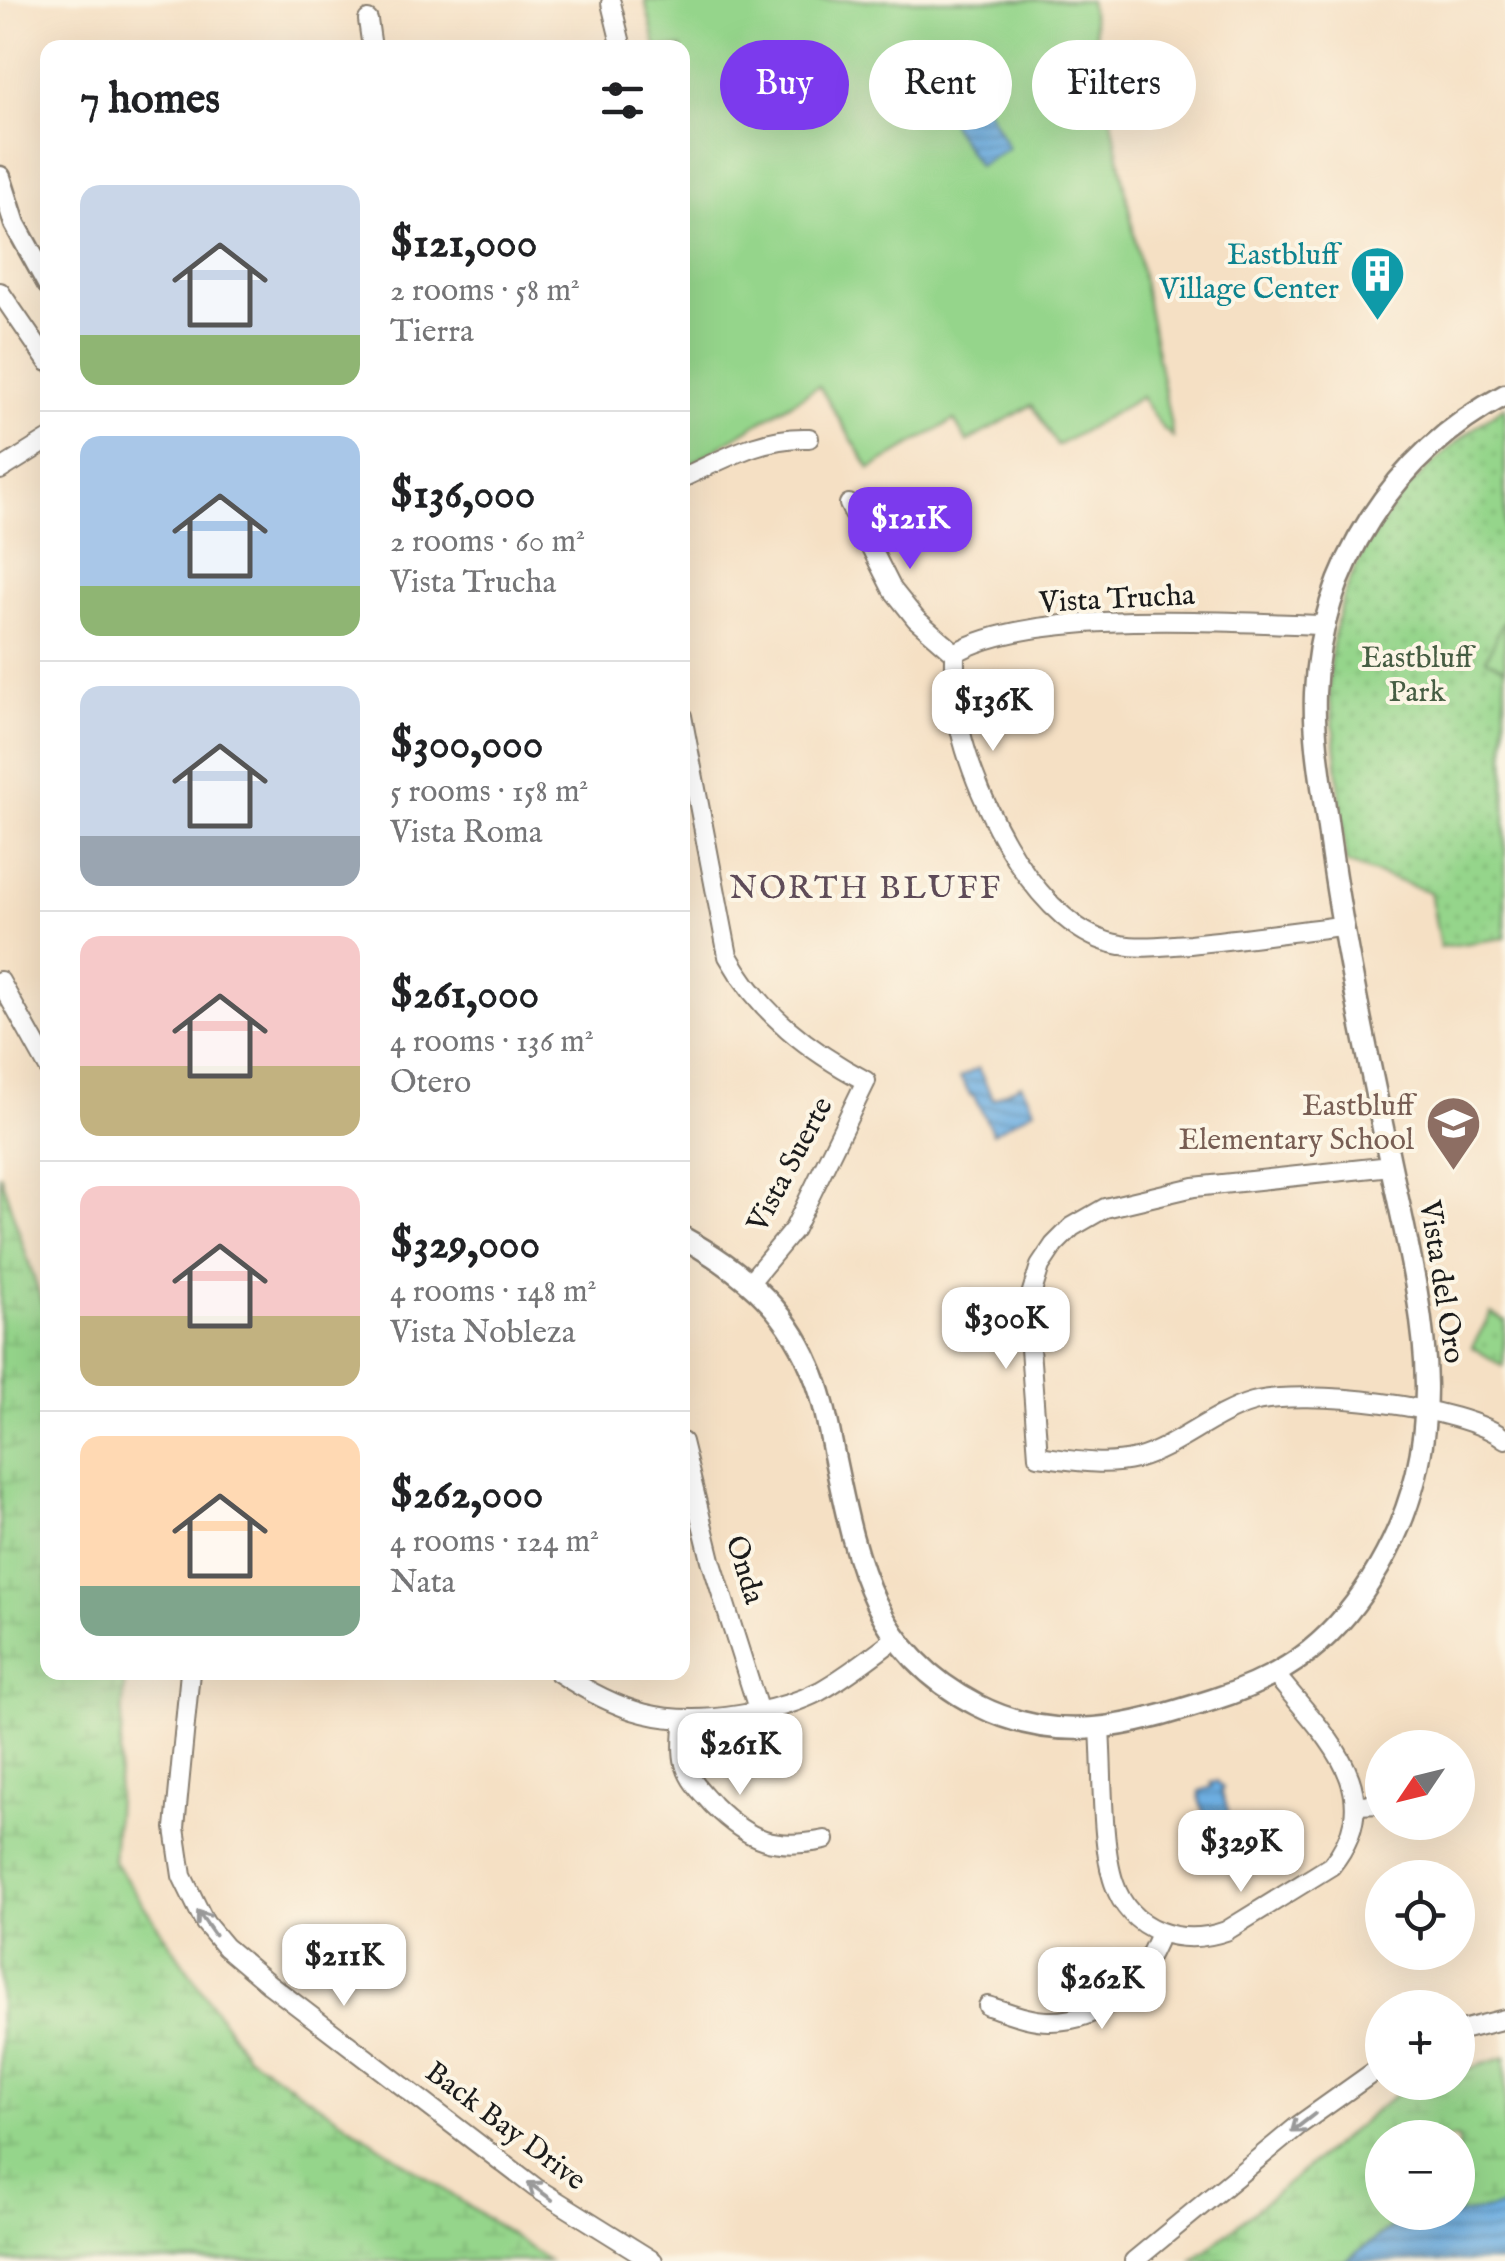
<!DOCTYPE html>
<html lang="en">
<head>
<meta charset="utf-8">
<style>
	body { margin:0; font-family:"IM FELL English",serif; background:#f2f2f2; color:#202124; height:100vh; display:flex; flex-direction:column; font-size:38px; white-space:nowrap }
	* { box-sizing:border-box; margin:0 }
	p { font-size:32px; color:#757577 }
	.icon { flex:none; width:55px; height:55px; fill:none; stroke:currentColor; stroke-width:2; stroke-linecap:round; stroke-linejoin:round }
	.map { position:relative; flex:1; overflow:hidden }
	.details { position:absolute; left:40px; top:40px; width:650px; height:1640px; display:flex; flex-direction:column; background:#fff; border-radius:20px; box-shadow:0 10px 40px #0002 }
	.details>* { flex:none }
	.hud { position:absolute; left:720px; top:40px; width:635px; height:90px; display:flex; gap:20px }
	.needle { width:65px; rotate:235deg }
	.fabs { position:absolute; left:1365px; top:1730px; display:grid; gap:20px }
	.fabs a { display:grid; place-items:center; width:110px; height:110px; border-radius:50%; background:#fff; box-shadow:0 10px 40px #0002; font-size:50px }
	.price { position:absolute; translate:-50% -85px; padding:0 22px; border-radius:20px; background:#fff; color:#222; font-size:32px; line-height:65px; filter:drop-shadow(0 2px 5px #0008) }
	.price::after { content:''; position:absolute; left:50%; top:60px; width:30px; height:22px; margin-left:-15px; background:inherit; clip-path:polygon(0 0,100% 0,50% 100%) }
	.price.on { background:#7c3aed; color:#fff }
	ul { padding:0; list-style:none }
	li { display:flex; align-items:center; gap:30px; height:250px; padding:0 40px }
	li+li { border-top:2px solid #e0e0e0 }
	li span { display:grid; place-items:center; flex:none; width:280px; height:200px; border-radius:20px; color:#555 }
	li>.icon { margin-inline-start:auto }
	span .icon { width:120px; height:120px; fill:#fffc; stroke-width:1 }
	li b { font-size:42px }
	h2 { display:flex; justify-content:space-between; align-items:center; height:120px; padding:0 40px; font-size:42px }
	.chip { padding:0 35px; border-radius:45px; background:#fff; box-shadow:0 10px 40px #0002; font-size:35px; line-height:90px }
	.chip.on { background:#7c3aed; color:#fff }
	.map>svg:first-child { display:block }
	.wetland { fill:url(#wetland-marsh); stroke:#587854; stroke-width:2.5; fill-rule:evenodd }
	.park { fill:url(#park-dots); stroke:#587854; stroke-width:2.5 }
	.pitch { fill:#95d58b; stroke:#587854; stroke-width:2.5 }
	.water { fill:url(#water-rules); stroke:#44657e; stroke-width:2.5 }
	.lines { fill:none; stroke-linecap:round; stroke-linejoin:round }
	.minor-casing { stroke:#887e70; stroke-width:22 }
	.tertiary-casing { stroke:#887e70; stroke-width:25 }
	.minor { stroke:#fff; stroke-width:18 }
	.tertiary { stroke:#fff; stroke-width:20 }
	.oneway { stroke:#999 }
	.labels { text-anchor:middle; dominant-baseline:central; stroke-width:8; stroke-linejoin:round; paint-order:stroke }
	.culture-label { font-size:30px; fill:#0d838f; stroke:#fcf5e5; text-anchor:end }
	.street-label { font-size:30px; fill:#1c1c1c; stroke:#fcf5e5 }
	.park-label { font-size:30px; fill:#465d43; stroke:#fcf5e5 }
	.education-label { font-size:30px; fill:#785e54; stroke:#fcf5e5; text-anchor:end }
	.neighbourhood-label { font-size:32px; letter-spacing:2.5px; fill:#5e4b58; stroke:#fcf5e5 }
</style>
</head>
<body>
<div class="map">
<svg width="1505" height="2261" viewBox="0 0 1505 2261">
	<defs>
		<pattern id="wetland-marsh" width="20" height="14" patternUnits="userSpaceOnUse" patternTransform="scale(2.5)"><rect width="20" height="14" fill="#95d58b"/><path d="M1 5h8M5 5V1M11 12h8M15 12V8" fill="none" stroke="#80b677"/></pattern>
		<pattern id="park-dots" width="8" height="8" patternUnits="userSpaceOnUse" patternTransform="scale(2.5)"><rect width="8" height="8" fill="#95d58b"/><path d="M2 2h.1M6 6h.1" fill="none" stroke="#80b677" stroke-width="1.8" stroke-linecap="round"/></pattern>
		<pattern id="water-rules" width="6" height="5" patternUnits="userSpaceOnUse" patternTransform="scale(2.5)"><rect width="6" height="5" fill="#6daee1"/><path d="M0 2.5h6" fill="none" stroke="#598db6"/></pattern>
	</defs>
	<rect width="100%" height="100%" fill="#fcf5e5"/>
	<filter id="ink" filterUnits="userSpaceOnUse"><feTurbulence type="fractalNoise" baseFrequency=".01" numOctaves="2"/><feDisplacementMap in="SourceGraphic" scale="20" xChannelSelector="R" yChannelSelector="G"/><feConvolveMatrix kernelMatrix="1 2 1 2 8 2 1 2 1" color-interpolation-filters="sRGB"/></filter>
	<filter id="wash" filterUnits="userSpaceOnUse"><feTurbulence type="fractalNoise" baseFrequency=".0048" numOctaves="4" result="noise"/><feDisplacementMap in="SourceGraphic" scale="40" xChannelSelector="R" yChannelSelector="G"/><feGaussianBlur stdDeviation="2.25" result="paint"/><feColorMatrix in="noise" values="0 0 0 0 0 0 0 0 0 0 0 0 0 0 0 0 0 1.4 0 .05"/><feComposite in="paint" operator="in"/></filter>
	<g filter="url(#wash)">
		<rect width="100%" height="100%" fill="#f5e0c4"/>
		<!-- wetland -->
		<g class="wetland">
			<polygon points="0,1174 47,1318 48,1672 125,1673 113,1860 245,2054 549,2261 0,2261"/>
			<path d="M1505 2057V2206L1393 2227 1345 2261H1193L1401 2090 1425 2083 1458 2082V2072ZM1382 2138H1458V2212H1382Z"/>
		</g>
		<!-- park -->
		<g class="park">
			<path d="M1505 406V938L1440 947 1430 892 1346 863C1342 823 1339 782 1335 741 1333 721 1329 699 1329 679 1334 556 1408 472 1505 406Z"/>
			<polygon points="1491,1313 1505,1321 1503,1366 1472,1347"/>
		</g>
		<!-- pitch -->
		<g class="pitch">
			<polygon points="645,0 1089,0 1173,437 1162,428 1141,397 1057,446 1032,405 967,442 954,420 870,469 819,386 683,469 682,48 656,47"/>
			<polygon points="1503,623 1505,624 1505,668 1486,659"/>
		</g>
		<!-- water -->
		<g class="water">
			<polygon points="979,94 1008,148 978,166 945,114"/>
			<polygon points="978,1068 993,1099 1021,1084 1035,1109 993,1133 973,1095 971,1096 960,1078"/>
			<path d="M1217 1781 1223 1788 1221 1790 1228 1810 1227 1819 1211 1825C1204 1814 1198 1805 1200 1791L1212 1787 1211 1783Z"/>
			<polygon points="1505,2206 1505,2261 1345,2261 1393,2227"/>
		</g>
	</g>
	<g filter="url(#ink)">
		<g class="lines">
			<defs>
				<g id="minor">
					<polyline points="611,3 622,48"/>
					<polyline points="368,20 372,48"/>
					<polyline points="0,292 48,362"/>
					<polyline points="0,470 48,440"/>
					<path d="M682 478C724 459 762 436 809 438"/>
					<polyline points="849,504 892,589 916,619 955,653"/>
					<path d="M1326 625C1232 623 1034 607 955 653 955 679 954 704 960 729 977 802 1039 933 1121 945 1144 949 1167 945 1190 944 1240 939 1291 932 1341 926"/>
					<path d="M682 716 728 956C760 1013 809 1051 866 1081L794 1229 750 1282"/>
					<polyline points="0,981 48,1067"/>
					<path d="M1391 1166 1194 1187 1105 1208 1072 1227 1054 1245 1040 1266 1027 1308 1038 1456C1070 1460 1104 1467 1136 1459 1178 1447 1211 1414 1253 1402 1303 1388 1464 1406 1505 1439"/>
					<polyline points="682,1442 711,1560 759,1712"/>
					<polyline points="190,1672 175,1828 182,1876 205,1923 225,1947 269,1984 536,2188 653,2261"/>
					<path d="M558 1672C620 1713 665 1727 739 1715 767 1711 795 1704 820 1691 847 1676 871 1657 896 1638"/>
					<path d="M684 1721C684 1736 681 1753 686 1767 691 1783 703 1793 713 1805 749 1841 775 1850 825 1840"/>
					<path d="M1100 1729C1103 1771 1101 1845 1114 1883 1130 1932 1181 1947 1226 1931L1331 1866C1392 1791 1322 1734 1276 1675"/>
					<polyline points="1356,1805 1382,1804"/>
					<path d="M988 2006C1008 2012 1028 2021 1049 2021 1105 2022 1142 1980 1160 1933"/>
					<polyline points="1458,2031 1505,2019"/>
					<polyline points="1134,2261 1299,2125 1382,2066"/>
				</g>
				<g id="tertiary">
					<polyline points="0,177 15,224 48,284"/>
					<path d="M682 1237C738 1268 785 1306 810 1366 823 1394 828 1425 834 1455 856 1561 872 1651 977 1705 1059 1747 1130 1726 1212 1700 1291 1675 1338 1638 1379 1567 1458 1430 1420 1304 1390 1162 1368 1056 1345 950 1330 843 1324 794 1313 743 1315 693 1320 567 1394 454 1505 395"/>
				</g>
			</defs>
			<!-- minor casing -->
			<use href="#minor" class="minor-casing"/>
			<!-- tertiary casing -->
			<use href="#tertiary" class="tertiary-casing"/>
			<!-- minor -->
			<use href="#minor" class="minor"/>
			<!-- tertiary -->
			<use href="#tertiary" class="tertiary"/>
		</g>
		<!-- one-way arrows -->
		<defs><path id="oneway-shaft" d="M-6 0H5M1.5-3L5.5 0L1.5 3" fill="none" stroke-width="1.6" stroke-linecap="round" stroke-linejoin="round" transform="scale(2.5)"/></defs>
		<g class="oneway">
			<use href="#oneway-shaft" transform="translate(206 1923) rotate(-125)"/>
			<use href="#oneway-shaft" transform="translate(1303 2123) rotate(142)"/>
			<use href="#oneway-shaft" transform="translate(540 2191) rotate(-144)"/>
		</g>
	</g>
	<!-- icons -->
	<defs>
		<symbol id="building-pin" viewBox="-11 -11 22 30"><path d="M0 17L-7.5 6A9.5 9.5 0 1 1 7.5 6Z" fill="#0f9aa8" stroke="#fcf5e5"/><path d="M-4-6H4V6H1V3H-1V6H-4ZM-2.5-4.3h1.7v1.8h-1.7ZM.8-4.3h1.7v1.8H.8ZM-2.5-1h1.7V.8h-1.7ZM.8-1h1.7V.8H.8Z" fill="#fff"/></symbol>
		<symbol id="school-pin" viewBox="-11 -11 22 30"><path d="M0 17L-7.5 6A9.5 9.5 0 1 1 7.5 6Z" fill="#8d6e63" stroke="#fcf5e5"/><path d="M0-5L7-2L0 1L-7-2ZM-4 1L0 2.5L4 1V4Q0 6-4 4Z" fill="#fff"/></symbol>
	</defs>
	<g fill-rule="evenodd">
		<use href="#building-pin" x="1346" y="242" width="63" height="86"/>
		<use href="#school-pin" x="1422" y="1092" width="63" height="86"/>
	</g>
	<g class="labels">
		<!-- culture labels -->
		<g class="culture-label">
			<text x="1339" y="256">Eastbluff<tspan x="1339" dy="34">Village Center</tspan></text>
		</g>
		<!-- street labels -->
		<g class="street-label">
			<text transform="translate(1117 600) rotate(-3)">Vista Trucha</text>
			<text transform="translate(791 1165) rotate(-62)">Vista Suerte</text>
			<text transform="translate(1441 1282) rotate(81)">Vista del Oro</text>
			<text transform="translate(744 1570) rotate(73)">Onda</text>
			<text transform="translate(505 2127) rotate(37)">Back Bay Drive</text>
		</g>
		<!-- park labels -->
		<g class="park-label">
			<text x="1417" y="659">Eastbluff<tspan x="1417" dy="34">Park</tspan></text>
		</g>
		<!-- education labels -->
		<g class="education-label">
			<text x="1414" y="1107">Eastbluff<tspan x="1414" dy="34">Elementary School</tspan></text>
		</g>
		<!-- neighbourhood labels -->
		<g class="neighbourhood-label">
			<text x="866" y="889">NORTH BLUFF</text>
		</g>
	</g>
</svg>
<div class="fabs">
<a><svg class="needle" viewBox="-14 -14 28 28"><path d="M0-13l5 13h-10z" fill="#e53935"/><path d="M0 13l5-13h-10z" fill="#757577"/></svg></a>
<a><svg class="icon" aria-label="locate" viewBox="0 0 24 24"><circle cx="12" cy="12" r="6"/><path d="M12 2v4M12 18v4M2 12h4M18 12h4"/></svg></a>
<a>+</a>
<a>−</a>
</div>
<b class="price on" style="left:910px;top:572px">$121K</b>
<b class="price" style="left:993px;top:754px">$136K</b>
<b class="price" style="left:1006px;top:1372px">$300K</b>
<b class="price" style="left:740px;top:1798px">$261K</b>
<b class="price" style="left:1241px;top:1895px">$329K</b>
<b class="price" style="left:344px;top:2009px">$211K</b>
<b class="price" style="left:1102px;top:2032px">$262K</b>
<div class="hud">
<a class="chip on">Buy</a>
<a class="chip">Rent</a>
<a class="chip">Filters</a>
</div>
<section class="details">
<h2>7 homes<svg class="icon" aria-label="filters" viewBox="0 0 24 24"><path d="M4 7h16M4 17h16"/><circle cx="9" cy="7" r="2"/><circle cx="15" cy="17" r="2"/></svg></h2>
<ul>
<li><span style="background:linear-gradient(#c9d6e8 75%,#8fb573 0)"><svg class="icon" aria-label="home" viewBox="0 0 24 24"><path d="M3 11l9-7 9 7M6 9v11h12V9"/></svg></span><div><b>$121,000</b><p>2 rooms · 58 m²</p><p>Tierra</p></div></li>
<li><span style="background:linear-gradient(#a9c7e8 75%,#8fb573 0)"><svg class="icon" aria-label="home" viewBox="0 0 24 24"><path d="M3 11l9-7 9 7M6 9v11h12V9"/></svg></span><div><b>$136,000</b><p>2 rooms · 60 m²</p><p>Vista Trucha</p></div></li>
<li><span style="background:linear-gradient(#c9d6e8 75%,#9aa5b1 0)"><svg class="icon" aria-label="home" viewBox="0 0 24 24"><path d="M3 11l9-7 9 7M6 9v11h12V9"/></svg></span><div><b>$300,000</b><p>5 rooms · 158 m²</p><p>Vista Roma</p></div></li>
<li><span style="background:linear-gradient(#f6c9c9 65%,#c2b280 0)"><svg class="icon" aria-label="home" viewBox="0 0 24 24"><path d="M3 11l9-7 9 7M6 9v11h12V9"/></svg></span><div><b>$261,000</b><p>4 rooms · 136 m²</p><p>Otero</p></div></li>
<li><span style="background:linear-gradient(#f6c9c9 65%,#c2b280 0)"><svg class="icon" aria-label="home" viewBox="0 0 24 24"><path d="M3 11l9-7 9 7M6 9v11h12V9"/></svg></span><div><b>$329,000</b><p>4 rooms · 148 m²</p><p>Vista Nobleza</p></div></li>
<li><span style="background:linear-gradient(#ffd9b3 75%,#7fa58c 0)"><svg class="icon" aria-label="home" viewBox="0 0 24 24"><path d="M3 11l9-7 9 7M6 9v11h12V9"/></svg></span><div><b>$262,000</b><p>4 rooms · 124 m²</p><p>Nata</p></div></li>
</ul>
</section>
</div>
</body>
</html>
